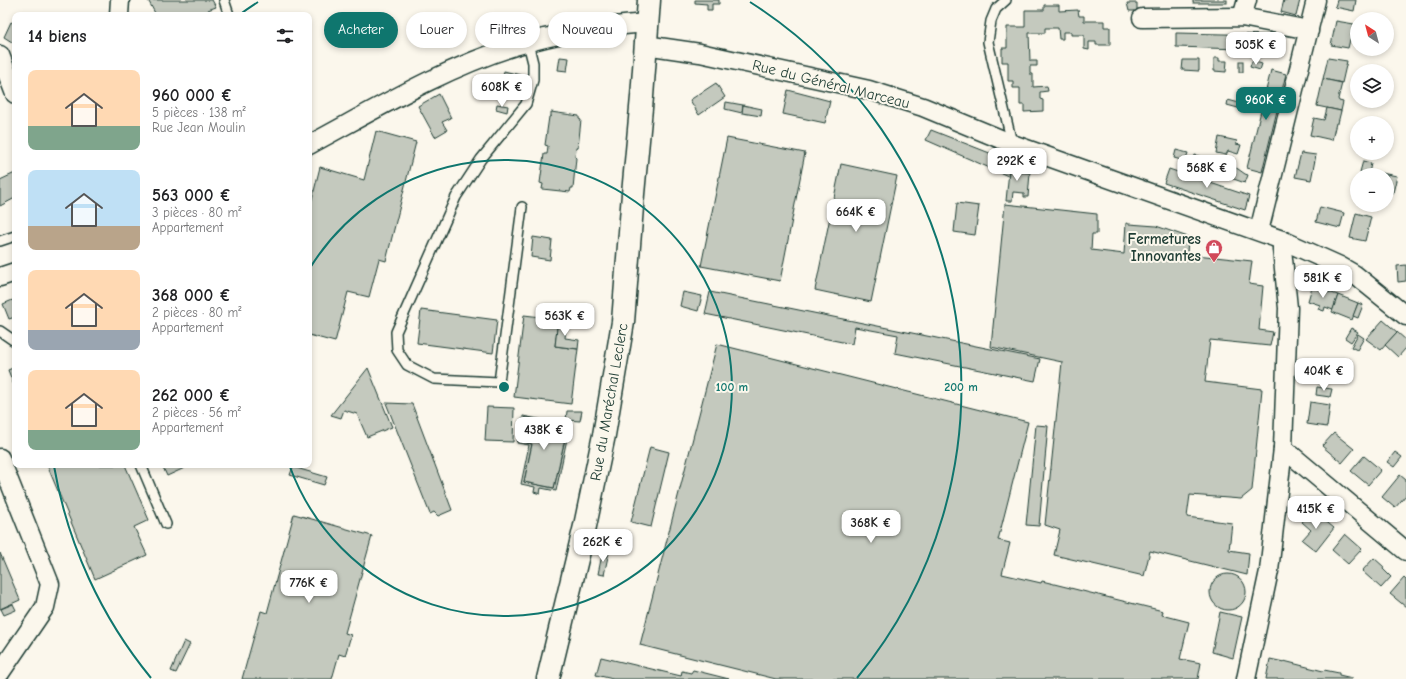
<!DOCTYPE html>
<html lang="fr">
<head>
<meta charset="utf-8">
<style>
	body { margin:0; font-family:"Comic Neue",sans-serif; background:#f2f2f2; color:#202124; height:100vh; display:flex; flex-direction:column; font-size:15px; white-space:nowrap }
	* { box-sizing:border-box; margin:0 }
	p { font-size:13px; color:#757577 }
	.icon { flex:none; width:22px; height:22px; fill:none; stroke:currentColor; stroke-width:2; stroke-linecap:round; stroke-linejoin:round }
	.map { position:relative; flex:1; overflow:hidden }
	.details { position:absolute; left:12px; top:12px; width:300px; height:456px; display:flex; flex-direction:column; background:#fff; border-radius:8px; box-shadow:0 2px 6px #0003 }
	.details>* { flex:none }
	.banner { position:absolute; left:324px; top:12px; width:380px; height:36px; display:flex; gap:8px }
	.needle { width:26px; rotate:324deg }
	.tools { position:absolute; left:1350px; top:12px; display:grid; gap:8px }
	.tools a { display:grid; place-items:center; width:44px; height:44px; border-radius:50%; background:#fff; box-shadow:0 2px 6px #0003; font-size:20px }
	.price { position:absolute; translate:-50% -34px; padding:0 9px; border-radius:8px; background:#fff; color:#222; font-size:13px; line-height:26px; filter:drop-shadow(0 1px 2px #0008) }
	.price::after { content:''; position:absolute; left:50%; top:24px; width:12px; height:9px; margin-left:-6px; background:inherit; clip-path:polygon(0 0,100% 0,50% 100%) }
	.price.active { background:#0f766e; color:#fff }
	ul { padding:0; list-style:none }
	li { display:flex; align-items:center; gap:12px; height:100px; padding:0 16px }
	li span { display:grid; place-items:center; flex:none; width:112px; height:80px; border-radius:8px; color:#555 }
	li>.icon { margin-inline-start:auto }
	span .icon { width:48px; height:48px; fill:#fffc; stroke-width:1 }
	li b { font-size:17px }
	h2 { display:flex; justify-content:space-between; align-items:center; height:48px; padding:0 16px; font-size:17px }
	.pill { padding:0 14px; border-radius:18px; background:#fff; box-shadow:0 2px 6px #0003; font-size:14px; line-height:36px }
	.pill.active { background:#0f766e; color:#fff }
	.map>svg:first-child { display:block }
	.building { fill:#c4c9be; stroke:#1f3d34 }
	.lines { fill:none; stroke-linecap:round; stroke-linejoin:round }
	.lane-casing { stroke:#1f3d34; stroke-width:12 }
	.street-casing { stroke:#1f3d34; stroke-width:21 }
	.secondary-casing { stroke:#1f3d34; stroke-width:25 }
	.lane { stroke:#fbf7ec; stroke-width:9 }
	.street { stroke:#fbf7ec; stroke-width:18 }
	.secondary { stroke:#fbf7ec; stroke-width:22 }
	.ring { fill:none; stroke:#0f766e; stroke-width:2 }
	.labels { text-anchor:middle; dominant-baseline:central; stroke-width:4; stroke-linejoin:round; paint-order:stroke }
	.street-label { font-size:15px; fill:#1f3d34; stroke:#fbf7ec }
	.poi-label { font-size:15px; font-weight:bold; fill:#1f3d34; stroke:#fbf7ec; text-anchor:end }
	.centre { fill:#0f766e; stroke:#fbf7ec; stroke-width:2 }
	.ring-label { font-size:12px; text-anchor:middle; font-weight:bold; fill:#0f766e; stroke:#fbf7ec; stroke-width:4; stroke-linejoin:round; paint-order:stroke }
</style>
</head>
<body>
<div class="map">
<svg width="1406" height="679" viewBox="0 0 1406 679">
	<rect width="100%" height="100%" fill="#fbf7ec"/>
	<filter id="ink" filterUnits="userSpaceOnUse"><feTurbulence type="fractalNoise" baseFrequency=".025" numOctaves="2"/><feDisplacementMap in="SourceGraphic" scale="8" xChannelSelector="R" yChannelSelector="G"/><feConvolveMatrix kernelMatrix="1 2 1 2 8 2 1 2 1" color-interpolation-filters="sRGB"/></filter>
	<g filter="url(#ink)">
		<!-- building -->
		<g class="building">
			<polygon points="148,0 212,0 216,7 208,10 211,15 156,15"/>
			<polygon points="695,0 719,0 719,4 712,4 712,10 707,10 707,4 695,3"/>
			<rect x="1193" y="0" width="34" height="3"/>
			<polygon points="1284,0 1300,0 1296,16 1281,12"/>
			<polygon points="1337,0 1356,0 1354,11 1335,7"/>
			<polygon points="1127,3 1137,3 1137,11 1129,11"/>
			<polygon points="1044,5 1059,5 1059,11 1078,10 1079,16 1084,16 1084,21 1104,21 1104,27 1110,27 1110,45 1096,45 1096,42 1089,42 1089,50 1084,49 1084,35 1071,35 1071,32 1063,32 1063,39 1059,39 1058,28 1045,28 1045,33 1029,33 1030,61 1037,61 1037,66 1030,66 1030,74 1033,74 1033,87 1047,86 1048,91 1040,92 1040,99 1043,100 1043,111 1024,112 1024,105 1020,105 1020,88 1013,88 1013,81 1008,81 1008,62 1002,62 1002,48 1007,48 1007,27 1025,27 1025,10 1044,10"/>
			<polygon points="1336,21 1354,24 1348,48 1331,45"/>
			<polygon points="11,22 15,24 15,44 4,37"/>
			<polygon points="1176,33 1271,35 1271,50 1176,47"/>
			<polygon points="560,57 569,58 567,71 558,70"/>
			<polygon points="1214,58 1219,58 1219,61 1227,61 1226,72 1214,71"/>
			<polygon points="1328,58 1347,61 1342,83 1323,79"/>
			<polygon points="1183,60 1199,60 1199,71 1182,70"/>
			<rect x="1239" y="61" width="4" height="11"/>
			<polygon points="1252,61 1262,64 1260,70 1250,67"/>
			<polygon points="1271,70 1286,74 1262,172 1247,168"/>
			<polygon points="504,71 520,75 515,96 499,92"/>
			<polygon points="1323,79 1342,83 1338,99 1339,101 1343,102 1341,111 1317,106"/>
			<polygon points="716,83 725,97 699,115 690,100"/>
			<polygon points="788,90 830,101 825,123 783,114"/>
			<polygon points="439,94 451,118 442,122 447,130 435,137 418,106"/>
			<polygon points="1240,99 1252,101 1250,108 1239,106 1238,108 1227,105 1228,100 1239,103"/>
			<polygon points="726,102 743,105 742,113 725,109"/>
			<polygon points="497,104 508,106 507,112 496,109"/>
			<polygon points="743,105 762,109 761,116 742,113"/>
			<polygon points="1327,108 1341,111 1338,123 1336,123 1332,140 1310,135 1314,118 1324,120"/>
			<polygon points="551,112 579,116 579,119 581,120 578,148 576,148 575,157 576,158 573,188 571,188 570,192 542,189 543,184 540,183 544,154 547,154 548,146 545,145 549,117 551,116"/>
			<polygon points="931,130 1010,161 1008,176 926,140"/>
			<polygon points="376,131 416,142 386,261 379,259 369,297 348,292 335,342 309,335 309,211 320,167 364,180"/>
			<polygon points="1219,137 1237,141 1236,144 1241,145 1238,154 1228,151 1226,155 1216,153"/>
			<polygon points="727,138 805,153 780,281 701,266"/>
			<polygon points="1176,150 1188,153 1185,161 1174,158"/>
			<polygon points="1301,153 1316,155 1311,180 1295,177"/>
			<polygon points="1195,155 1205,158 1202,168 1188,164 1189,159 1193,160"/>
			<polygon points="1010,161 1017,163 1015,172 1030,173 1028,197 1024,197 1024,193 1013,192 1012,201 1006,201"/>
			<polygon points="1213,161 1221,163 1218,174 1210,171"/>
			<polygon points="1363,161 1371,163 1369,174 1360,172"/>
			<polygon points="841,164 897,176 871,302 815,290"/>
			<polygon points="1231,166 1238,169 1245,174 1248,175 1245,183 1228,177"/>
			<polygon points="1169,169 1249,196 1245,210 1164,183"/>
			<polygon points="15,173 15,198 0,206 0,180"/>
			<polygon points="1381,173 1397,176 1393,193 1387,191 1387,175 1381,175"/>
			<polygon points="957,203 979,206 975,235 954,232"/>
			<polygon points="1005,204 1097,214 1097,234 1092,234 1091,250 1124,254 1126,223 1129,224 1156,226 1188,237 1187,254 1252,261 1249,284 1263,286 1259,330 1273,332 1270,346 1210,340 1205,382 1262,389 1252,490 1241,499 1190,495 1187,517 1232,523 1229,550 1249,553 1247,575 1150,551 1144,576 1054,555 1060,530 1045,525 1062,362 991,347"/>
			<polygon points="1320,207 1344,213 1340,228 1316,222"/>
			<polygon points="1356,213 1371,217 1365,241 1350,238"/>
			<polygon points="533,237 552,240 550,260 531,257"/>
			<polygon points="1406,265 1406,281 1398,282 1397,266"/>
			<polygon points="1312,287 1338,295 1333,310 1325,307 1324,311 1318,309 1320,305 1308,301"/>
			<polygon points="683,292 702,296 698,311 680,306"/>
			<polygon points="710,292 1040,359 1035,381 895,353 898,335 855,327 852,344 705,314"/>
			<polygon points="1338,295 1358,303 1352,320 1332,312"/>
			<polygon points="15,299 15,317 9,319 3,304"/>
			<polygon points="1358,303 1363,305 1358,318 1353,316"/>
			<polygon points="421,310 497,320 493,353 417,343"/>
			<polygon points="524,315 558,319 555,346 578,349 571,404 514,397"/>
			<polygon points="558,319 567,320 565,338 579,340 578,349 555,346"/>
			<polygon points="1383,320 1397,332 1381,350 1366,339"/>
			<polygon points="1351,328 1358,332 1351,342 1345,338"/>
			<polygon points="1397,332 1406,340 1406,348 1398,357 1385,345"/>
			<polygon points="1358,334 1364,338 1357,350 1351,347"/>
			<polygon points="717,344 1028,422 998,540 1010,543 1002,574 1041,583 1042,581 1163,611 1162,615 1189,622 1180,659 1201,663 1198,679 776,679 640,645"/>
			<polygon points="15,367 15,388 8,370"/>
			<polygon points="368,368 392,427 367,437 357,414 344,410 341,418 331,415"/>
			<polygon points="1317,387 1332,389 1330,397 1316,395"/>
			<polygon points="1310,402 1330,405 1327,427 1307,424"/>
			<polygon points="386,403 412,404 452,510 438,516 434,512 430,514"/>
			<polygon points="487,407 514,408 513,442 485,441"/>
			<polygon points="567,411 582,411 580,421 566,420"/>
			<polygon points="523,416 564,424 563,426 525,418 520,441 532,444 524,482 554,488 569,420 571,420 556,491 541,488 540,494 534,492 535,487 521,484 529,445 517,443"/>
			<polygon points="525,418 563,426 566,420 569,420 554,488 524,482 532,444 520,441"/>
			<polygon points="1036,425 1048,426 1039,526 1026,525"/>
			<polygon points="1334,433 1354,449 1342,463 1322,446"/>
			<polygon points="650,447 669,452 651,527 631,522"/>
			<polygon points="1395,452 1402,457 1394,467 1387,462"/>
			<polygon points="1364,456 1381,470 1368,485 1351,471"/>
			<polygon points="47,465 125,465 149,520 134,527 147,555 95,579"/>
			<polygon points="162,465 191,465 167,476"/>
			<polygon points="293,467 327,477 324,485 290,475"/>
			<polygon points="1400,475 1406,480 1406,495 1395,508 1382,497"/>
			<polygon points="1312,510 1334,528 1316,551 1302,540 1311,530 1302,522"/>
			<polygon points="294,514 372,536 345,633 351,635 345,656 339,654 332,679 242,679 261,611 267,613"/>
			<polygon points="1345,534 1362,549 1348,564 1332,550"/>
			<polygon points="603,550 609,552 604,575 598,574"/>
			<polygon points="0,553 20,600 0,609"/>
			<polygon points="1374,558 1384,567 1383,569 1391,577 1381,588 1362,571"/>
			<circle cx="1228" cy="592" r="18"/>
			<polygon points="1404,578 1406,580 1406,607 1390,594"/>
			<polygon points="13,604 16,610 4,615 1,609"/>
			<polygon points="1220,612 1242,617 1233,658 1212,652"/>
			<polygon points="184,641 190,644 176,673 171,671"/>
			<polygon points="601,657 681,676 682,671 691,673 693,670 729,679 613,679 596,675"/>
			<polygon points="1270,659 1284,662 1284,661 1323,671 1324,670 1339,673 1339,675 1352,678 1352,679 1266,679"/>
		</g>
		<g class="lines">
			<defs>
				<g id="lane">
					<polyline points="224,0 229,15"/>
					<polyline points="1006,0 996,9 991,21 988,42 1012,143"/>
					<polyline points="522,207 499,382 434,379 407,365 397,350 396,332 456,197 481,159 526,104 533,80 533,63 528,43"/>
					<polyline points="0,241 15,236"/>
					<polyline points="0,331 13,340 15,340"/>
					<polyline points="141,465 166,524"/>
				</g>
				<g id="street">
					<polyline points="119,15 120,0"/>
					<polyline points="1242,17 1247,0"/>
					<polyline points="1142,18 1242,17 1299,28 1309,31"/>
					<polyline points="645,45 700,53 869,90 923,107 1015,145 1282,240 1340,266 1354,274 1406,316"/>
					<polyline points="0,55 15,94"/>
					<path d="M309 145C376 109 442 69 515 46 558 33 602 26 647 23"/>
					<polyline points="1259,231 1316,0"/>
					<polyline points="0,277 15,272"/>
					<polyline points="1283,448 1406,551"/>
					<polyline points="0,458 50,584 45,607 0,673"/>
					<polyline points="1246,679 1269,571 1283,448 1288,308 1282,249 1282,240"/>
				</g>
				<polyline id="secondary" points="548,679 585,526 604,435 623,322 633,194 642,97 649,0"/>
			</defs>
			<!-- lane casing -->
			<use href="#lane" class="lane-casing"/>
			<!-- street casing -->
			<use href="#street" class="street-casing"/>
			<!-- secondary casing -->
			<use href="#secondary" class="secondary-casing"/>
			<!-- lane -->
			<use href="#lane" class="lane"/>
			<!-- street -->
			<use href="#street" class="street"/>
			<!-- secondary -->
			<use href="#secondary" class="secondary"/>
		</g>
	</g>
	<!-- distance rings -->
	<g class="ring">
		<path d="M310 268A228 228 0 1 1 290 467"/>
		<path d="M151 678A457 457 0 0 1 54 466M239 15A457 457 0 0 1 258 2M750 2A457 457 0 0 1 857 678"/>
	</g>
	<!-- icons -->
	<defs>
		<symbol id="shop-pin" viewBox="-11 -11 22 30"><path d="M0 17L-7.5 6A9.5 9.5 0 1 1 7.5 6Z" fill="#d1495b" stroke="#fbf7ec"/><path d="M-5-2.5h2.3a2.7 3.5 0 0 1 5.4 0H5L5.5 6h-11ZM-1.5-2.5h3a1.5 2.3 0 0 0-3 0Z" fill="#fff"/></symbol>
	</defs>
	<g fill-rule="evenodd">
		<use href="#shop-pin" x="1204" y="238" width="20" height="27"/>
	</g>
	<g class="labels">
		<!-- street labels -->
		<g class="street-label">
			<text transform="translate(831 84) rotate(14)">Rue du Général Marceau</text>
			<text transform="translate(609 402) rotate(-80)">Rue du Maréchal Leclerc</text>
		</g>
		<!-- poi labels -->
		<g class="poi-label">
			<text x="1201" y="239">Fermetures<tspan x="1201" dy="17">Innovantes</tspan></text>
		</g>
	</g>
	<circle cx="504" cy="387" r="6" class="centre"/>
	<g class="ring-label">
		<text x="732" y="391">100 m</text>
		<text x="961" y="391">200 m</text>
	</g>
</svg>
<div class="tools">
<a><svg class="needle" viewBox="-14 -14 28 28"><path d="M0-13l5 13h-10z" fill="#e53935"/><path d="M0 13l5-13h-10z" fill="#757577"/></svg></a>
<a><svg class="icon" aria-label="layers" viewBox="0 0 24 24"><path d="M12 4l9 5-9 5-9-5zM3 14l9 5 9-5"/></svg></a>
<a>+</a>
<a>−</a>
</div>
<b class="price" style="left:1256px;top:66px">505K €</b>
<b class="price" style="left:502px;top:108px">608K €</b>
<b class="price active" style="left:1266px;top:121px">960K €</b>
<b class="price" style="left:1017px;top:182px">292K €</b>
<b class="price" style="left:1207px;top:189px">568K €</b>
<b class="price" style="left:856px;top:233px">664K €</b>
<b class="price" style="left:1323px;top:299px">581K €</b>
<b class="price" style="left:565px;top:337px">563K €</b>
<b class="price" style="left:1324px;top:392px">404K €</b>
<b class="price" style="left:544px;top:451px">438K €</b>
<b class="price" style="left:1316px;top:530px">415K €</b>
<b class="price" style="left:871px;top:544px">368K €</b>
<b class="price" style="left:603px;top:563px">262K €</b>
<b class="price" style="left:309px;top:604px">776K €</b>
<div class="banner">
<a class="pill active">Acheter</a>
<a class="pill">Louer</a>
<a class="pill">Filtres</a>
<a class="pill">Nouveau</a>
</div>
<section class="details">
<h2>14 biens<svg class="icon" aria-label="filters" viewBox="0 0 24 24"><path d="M4 7h16M4 17h16"/><circle cx="9" cy="7" r="2"/><circle cx="15" cy="17" r="2"/></svg></h2>
<ul>
<li><span style="background:linear-gradient(#ffd9b3 70%,#7fa58c 0)"><svg class="icon" aria-label="home" viewBox="0 0 24 24"><path d="M3 11l9-7 9 7M6 9v11h12V9"/></svg></span><div><b>960 000 €</b><p>5 pièces · 138 m²</p><p>Rue Jean Moulin</p></div></li>
<li><span style="background:linear-gradient(#bfe0f5 70%,#b9a48a 0)"><svg class="icon" aria-label="home" viewBox="0 0 24 24"><path d="M3 11l9-7 9 7M6 9v11h12V9"/></svg></span><div><b>563 000 €</b><p>3 pièces · 80 m²</p><p>Appartement</p></div></li>
<li><span style="background:linear-gradient(#ffd9b3 75%,#9aa5b1 0)"><svg class="icon" aria-label="home" viewBox="0 0 24 24"><path d="M3 11l9-7 9 7M6 9v11h12V9"/></svg></span><div><b>368 000 €</b><p>2 pièces · 80 m²</p><p>Appartement</p></div></li>
<li><span style="background:linear-gradient(#ffd9b3 75%,#7fa58c 0)"><svg class="icon" aria-label="home" viewBox="0 0 24 24"><path d="M3 11l9-7 9 7M6 9v11h12V9"/></svg></span><div><b>262 000 €</b><p>2 pièces · 56 m²</p><p>Appartement</p></div></li>
</ul>
</section>
</div>
</body>
</html>
